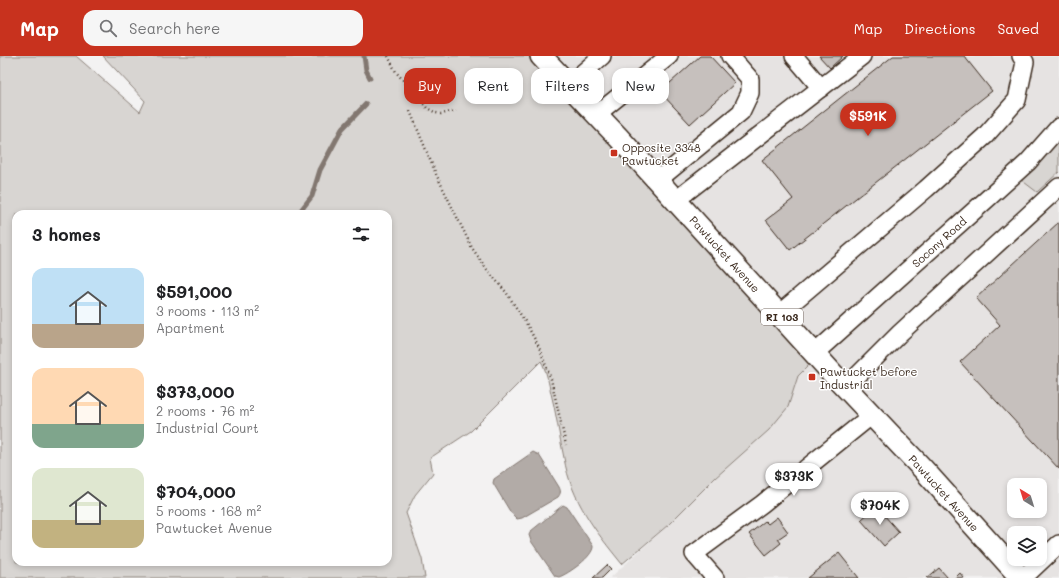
<!DOCTYPE html>
<html lang="en">
<head>
<meta charset="utf-8">
<style>
	body { margin:0; font-family:Mali,sans-serif; background:#f6f6f6; color:#202124; height:100vh; display:flex; flex-direction:column; font-size:15px; white-space:nowrap }
	* { box-sizing:border-box; margin:0 }
	p { font-size:13px; color:#757577 }
	.icon { flex:none; width:22px; height:22px; fill:none; stroke:currentColor; stroke-width:2; stroke-linecap:round; stroke-linejoin:round }
	.map { position:relative; flex:1; overflow:hidden }
	.panel { position:absolute; left:12px; top:154px; width:380px; height:356px; display:flex; flex-direction:column; background:#fff; border-radius:12px; box-shadow:0 2px 6px #0003 }
	.panel>* { flex:none }
	.top-card { position:absolute; left:404px; top:12px; width:380px; height:36px; display:flex; gap:8px }
	.needle { width:26px; rotate:322deg }
	.fabs { position:absolute; left:1007px; top:422px; display:grid; gap:8px }
	.fabs a { display:grid; place-items:center; width:40px; height:40px; border-radius:8px; background:#fff; box-shadow:0 2px 6px #0003; font-size:20px }
	.price { position:absolute; translate:-50% -34px; padding:0 9px; border-radius:14px; background:#fff; color:#222; font-size:13px; line-height:26px; filter:drop-shadow(0 1px 2px #0008) }
	.price::after { content:''; position:absolute; left:50%; top:24px; width:12px; height:9px; margin-left:-6px; background:inherit; clip-path:polygon(0 0,100% 0,50% 100%) }
	.price.current { background:#c8321e; color:#fff }
	ul { padding:0; list-style:none }
	li { display:flex; align-items:center; gap:12px; height:100px; padding:0 20px }
	li span { display:grid; place-items:center; flex:none; width:112px; height:80px; border-radius:12px; color:#555 }
	li>.icon { margin-inline-start:auto }
	span .icon { width:48px; height:48px; fill:#fffc; stroke-width:1 }
	li b { font-size:17px }
	h2 { display:flex; justify-content:space-between; align-items:center; height:48px; padding:0 20px; font-size:17px }
	.pill { padding:0 14px; border-radius:12px; background:#fff; box-shadow:0 2px 6px #0003; font-size:14px; line-height:36px }
	.pill.current { background:#c8321e; color:#fff }
	header { display:flex; align-items:center; gap:24px; box-sizing:border-box; height:56px; padding:0 20px; background:#c8321e; color:#fff }
	header strong { font-size:19px }
	nav { display:flex; gap:22px; margin-inline-start:auto; font-size:14px }
	.search { width:280px; height:36px; background:#f6f6f6; display:flex; align-items:center; gap:10px; box-sizing:border-box; padding:0 14px; border-radius:12px; color:#757577; font-size:15px }
	.map>svg:first-child { display:block }
	.built { fill:#e6e3e2; fill-rule:evenodd }
	.green { fill:#d8d5d2; stroke:#8a8078; fill-rule:evenodd }
	.water { fill:#b2aba7; stroke:#827770 }
	.lines { fill:none; stroke-linecap:round; stroke-linejoin:round }
	.stream { stroke:#827770; stroke-width:5 }
	.building { fill:#c6c0bd; stroke:#3b2a1e }
	.minor-casing { stroke:#3b2a1e; stroke-width:20 }
	.major-casing { stroke:#3b2a1e; stroke-width:24 }
	.path { stroke:#3b2a1e; stroke-width:2.5; stroke-dasharray:1 3; stroke-linecap:butt }
	.minor { stroke:#fff; stroke-width:17 }
	.major { stroke:#fff; stroke-width:21 }
	.poi-dot { fill:#c8321e; stroke:#fff; stroke-width:1.5 }
	.labels { text-anchor:middle; dominant-baseline:central; stroke-width:3; stroke-linejoin:round; paint-order:stroke }
	.shield { fill:#fff; stroke:#766a62; stroke-width:1 }
	.shield-label { font-size:10px; font-weight:bold; fill:#3b2a1e }
	.poi-label { font-size:11px; fill:#3b2a1e; stroke:#fff; text-anchor:start }
	.street-label { font-size:11px; fill:#3b2a1e; stroke:#fff }
</style>
</head>
<body>
<header>
<strong>Map</strong>
<div class="search"><svg class="icon" aria-label="search" viewBox="0 0 24 24"><circle cx="10" cy="10" r="6"/><path d="M15 15l6 6"/></svg>Search here</div>
<nav><a>Map</a><a>Directions</a><a>Saved</a></nav>
</header>
<div class="map">
<svg width="1059" height="522" viewBox="0 0 1059 522">
	<rect width="100%" height="100%" fill="#f3f2f2"/>
	<filter id="ink" filterUnits="userSpaceOnUse"><feTurbulence type="fractalNoise" baseFrequency=".025" numOctaves="2"/><feDisplacementMap in="SourceGraphic" scale="8" xChannelSelector="R" yChannelSelector="G"/><feConvolveMatrix kernelMatrix="1 2 1 2 8 2 1 2 1" color-interpolation-filters="sRGB"/></filter>
	<g filter="url(#ink)">
		<!-- built -->
		<path class="built" d="M541 0H1059V68L1053 121 1059 116V522H610L668 469 788 351 798 320 811 307ZM1014 429H1040V455H1014ZM1014 477H1040V503H1014Z"/>
		<!-- green -->
		<g class="green">
			<path d="M0 0H76L140 56 145 45 103 0H541L811 307 798 320 788 351 769 374 715 422 668 469 622 508C596 476 571 444 564 402 559 379 556 356 550 333 548 324 546 314 541 305L471 375 430 402 433 417 415 439 406 457 422 503 425 522H0ZM16 158H388V506H16Z"/>
			<polygon points="1059,68 1059,116 1037,136 1020,123"/>
		</g>
		<!-- water -->
		<g class="water">
			<path d="M533 396 539 399 559 431C561 435 561 437 558 441L522 462 517 463 511 457 493 427 494 423Z"/>
			<path d="M563 449 567 451 593 490C594 500 568 518 559 521L555 520 531 485 529 479 531 475Z"/>
		</g>
		<g class="lines">
			<!-- stream -->
			<g class="stream">
				<polyline points="364,0 366,14 370,22"/>
				<polyline points="298,158 312,140 320,114 342,73 366,48"/>
			</g>
		</g>
		<!-- building -->
		<g class="building">
			<polygon points="700,0 710,0 735,27 690,68 660,36"/>
			<polygon points="819,0 843,0 830,12"/>
			<polygon points="893,0 964,0 992,35 790,194 766,164 793,143 762,104"/>
			<polygon points="1059,166 1059,413 960,306 1000,269 976,242"/>
			<polygon points="876,450 899,476 884,490 861,464"/>
			<polygon points="777,461 788,476 778,483 781,487 766,499 749,478 765,465 768,468"/>
			<polygon points="839,497 859,522 808,522"/>
			<polygon points="607,509 611,513 602,522 593,522"/>
			<polygon points="939,512 948,522 927,522"/>
			<polygon points="960,517 964,522 955,522"/>
		</g>
		<g class="lines">
			<defs>
				<g id="minor">
					<polyline points="794,0 821,32"/>
					<polyline points="569,29 602,0"/>
					<polyline points="597,58 669,0"/>
					<polyline points="658,124 741,56 750,37 750,23 730,0"/>
					<polyline points="676,144 862,0"/>
					<polyline points="779,258 926,133 985,80 1017,44 1025,6 1021,0"/>
					<polyline points="815,297 985,145 1028,106 1059,71"/>
					<polyline points="846,331 900,277 1059,131"/>
					<polyline points="715,522 694,498 762,448 872,359"/>
					<polyline points="1023,522 1059,488"/>
				</g>
				<polyline id="major" points="541,0 619,82 833,318 923,413 1021,522"/>
			</defs>
			<!-- minor casing -->
			<use href="#minor" class="minor-casing"/>
			<!-- major casing -->
			<use href="#major" class="major-casing"/>
			<!-- path -->
			<g class="path">
				<polyline points="388,0 396,16 427,52 436,57 441,58 456,55"/>
				<polyline points="410,55 436,118 472,192 488,215 506,236 526,267 539,291 551,323 566,389"/>
			</g>
			<!-- minor -->
			<use href="#minor" class="minor"/>
			<!-- major -->
			<use href="#major" class="major"/>
		</g>
	</g>
	<!-- markers -->
	<g class="poi-dot">
		<rect x="610" y="93" width="8" height="8" rx="2"/>
		<rect x="808" y="317" width="8" height="8" rx="2"/>
	</g>
	<g class="labels">
		<!-- shield labels -->
		<rect class="shield" x="761" y="253" width="42" height="16" rx="3"/>
		<g class="shield-label">
			<text x="782" y="261">RI 103</text>
		</g>
		<!-- poi labels -->
		<g class="poi-label">
			<text x="622" y="91">Opposite 3348<tspan x="622" dy="13">Pawtucket</tspan></text>
			<text x="820" y="315">Pawtucket before<tspan x="820" dy="13">Industrial</tspan></text>
		</g>
		<!-- street labels -->
		<g class="street-label">
			<text transform="translate(939 186) rotate(-42)">Socony Road</text>
			<text transform="translate(725 198) rotate(48)">Pawtucket Avenue</text>
			<text transform="translate(944 437) rotate(48)">Pawtucket Avenue</text>
		</g>
	</g>
</svg>
<div class="fabs">
<a><svg class="needle" viewBox="-14 -14 28 28"><path d="M0-13l5 13h-10z" fill="#e53935"/><path d="M0 13l5-13h-10z" fill="#757577"/></svg></a>
<a><svg class="icon" aria-label="layers" viewBox="0 0 24 24"><path d="M12 4l9 5-9 5-9-5zM3 14l9 5 9-5"/></svg></a>
</div>
<b class="price current" style="left:868px;top:81px">$591K</b>
<b class="price" style="left:794px;top:441px">$373K</b>
<b class="price" style="left:880px;top:470px">$704K</b>
<div class="top-card">
<a class="pill current">Buy</a>
<a class="pill">Rent</a>
<a class="pill">Filters</a>
<a class="pill">New</a>
</div>
<section class="panel">
<h2>3 homes<svg class="icon" aria-label="filters" viewBox="0 0 24 24"><path d="M4 7h16M4 17h16"/><circle cx="9" cy="7" r="2"/><circle cx="15" cy="17" r="2"/></svg></h2>
<ul>
<li><span style="background:linear-gradient(#bfe0f5 70%,#b9a48a 0)"><svg class="icon" aria-label="home" viewBox="0 0 24 24"><path d="M3 11l9-7 9 7M6 9v11h12V9"/></svg></span><div><b>$591,000</b><p>3 rooms · 113 m²</p><p>Apartment</p></div></li>
<li><span style="background:linear-gradient(#ffd9b3 70%,#7fa58c 0)"><svg class="icon" aria-label="home" viewBox="0 0 24 24"><path d="M3 11l9-7 9 7M6 9v11h12V9"/></svg></span><div><b>$373,000</b><p>2 rooms · 76 m²</p><p>Industrial Court</p></div></li>
<li><span style="background:linear-gradient(#dfe7d0 65%,#c2b280 0)"><svg class="icon" aria-label="home" viewBox="0 0 24 24"><path d="M3 11l9-7 9 7M6 9v11h12V9"/></svg></span><div><b>$704,000</b><p>5 rooms · 168 m²</p><p>Pawtucket Avenue</p></div></li>
</ul>
</section>
</div>
</body>
</html>
